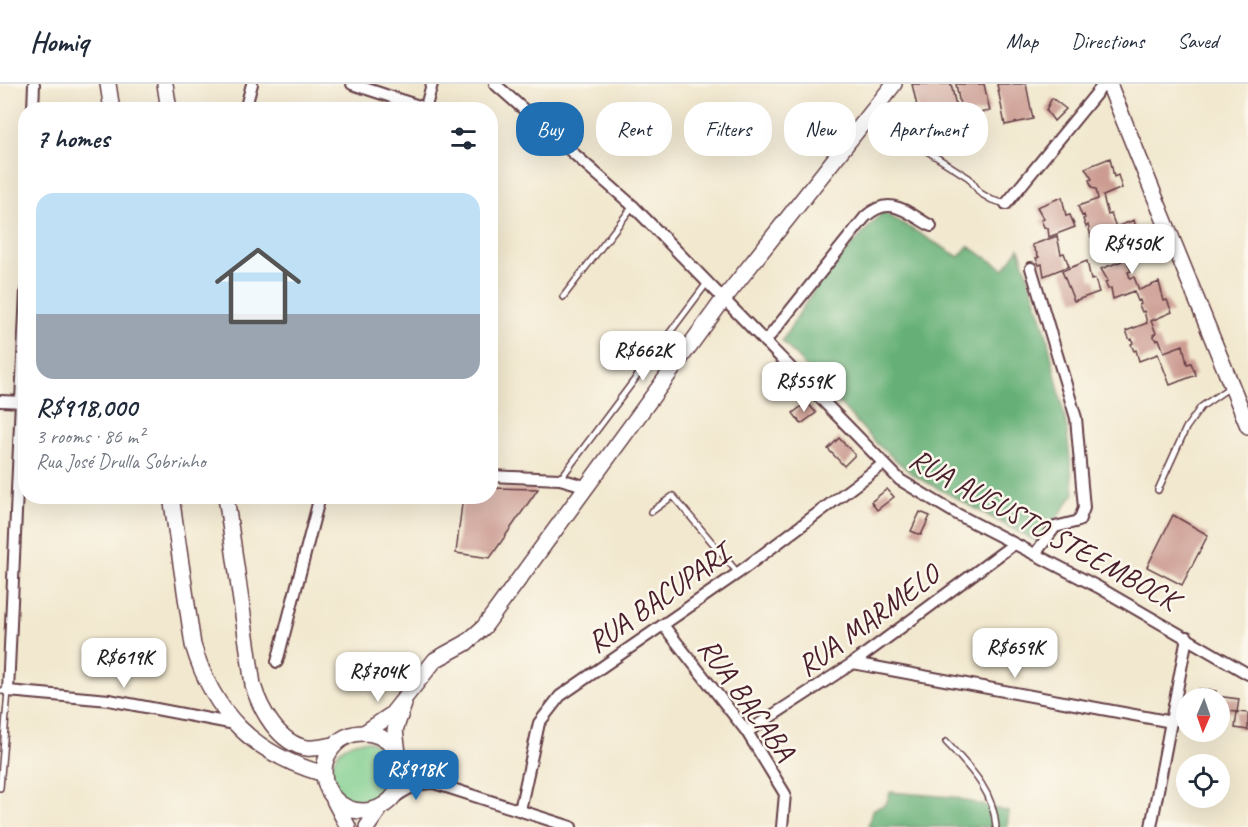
<!DOCTYPE html>
<html lang="en">
<head>
<meta charset="utf-8">
<style>
	body { margin:0; font-family:Caveat,sans-serif; background:#f2f2f3; color:#1f2937; height:100vh; display:flex; flex-direction:column; font-size:22px; white-space:nowrap }
	* { box-sizing:border-box; margin:0 }
	p { font-size:20px; color:#747a83 }
	.icon { flex:none; width:33px; height:33px; fill:none; stroke:currentColor; stroke-width:2; stroke-linecap:round; stroke-linejoin:round }
	.map { position:relative; flex:1; overflow:hidden }
	.panel { position:absolute; left:18px; top:18px; width:480px; height:402px; display:flex; flex-direction:column; background:#fff; border-radius:24px; box-shadow:0 6px 24px #0002 }
	.panel>* { flex:none }
	.guide { position:absolute; left:516px; top:18px; width:570px; height:54px; display:flex; gap:12px }
	.needle { width:39px; rotate:182deg }
	.fabs { position:absolute; left:1176px; top:604px; display:grid; gap:12px }
	.fabs a { display:grid; place-items:center; width:54px; height:54px; border-radius:50%; background:#fff; box-shadow:0 6px 24px #0002; font-size:30px }
	.price { position:absolute; translate:-50% -51px; padding:0 14px; border-radius:12px; background:#fff; color:#222; font-size:20px; line-height:39px; filter:drop-shadow(0 2px 3px #0008) }
	.price::after { content:''; position:absolute; left:50%; top:36px; width:18px; height:14px; margin-left:-9px; background:inherit; clip-path:polygon(0 0,100% 0,50% 100%) }
	.price.on { background:#1f6fb2; color:#fff }
	ul { padding:0; list-style:none }
	li { display:grid; align-content:center; gap:12px; height:318px; padding:0 18px }
	li span { display:grid; place-items:center; height:186px; border-radius:18px; color:#555 }
	li>.icon { margin-inline-start:auto }
	span .icon { width:108px; height:108px; fill:#fffc; stroke-width:1 }
	li b { font-size:26px }
	h2 { display:flex; justify-content:space-between; align-items:center; height:72px; padding:0 18px; font-size:26px }
	.chip { padding:0 21px; border-radius:24px; background:#fff; box-shadow:0 6px 24px #0002; font-size:21px; line-height:54px }
	.chip.on { background:#1f6fb2; color:#fff }
	header { display:flex; align-items:center; gap:36px; box-sizing:border-box; height:84px; padding:0 30px; background:#fff; border-bottom:2px solid #e0e1e3 }
	header strong { font-size:28px }
	nav { display:flex; gap:33px; margin-inline-start:auto; font-size:21px }
	.map>svg:first-child { display:block }
	.green { fill:#7dcc8b; stroke:#64765b; stroke-width:1.5 }
	.forest { fill:#66b077; stroke:#586851; stroke-width:1.5 }
	.building { fill:#cc9b92 }
	.lines { fill:none; stroke-linecap:round; stroke-linejoin:round }
	.service-casing { stroke:#633d44; stroke-width:8 }
	.minor-casing { stroke:#633d44; stroke-width:14 }
	.secondary-casing { stroke:#633d44; stroke-width:18 }
	.service { stroke:#fff; stroke-width:5 }
	.minor { stroke:#fff; stroke-width:10 }
	.secondary { stroke:#fff; stroke-width:15 }
	.labels { text-anchor:middle; dominant-baseline:central; stroke-width:5; stroke-linejoin:round; paint-order:stroke }
	.street-label { font-size:30px; fill:#4a1f2b; stroke:#fbf7ec }
</style>
</head>
<body>
<header>
<strong>Homiq</strong>
<nav><a>Map</a><a>Directions</a><a>Saved</a></nav>
</header>
<div class="map">
<svg width="1248" height="743" viewBox="0 0 1248 743">
	<rect width="100%" height="100%" fill="#fbf7ec"/>
	<filter id="ink" filterUnits="userSpaceOnUse"><feTurbulence type="fractalNoise" baseFrequency=".0167" numOctaves="2"/><feDisplacementMap in="SourceGraphic" scale="12" xChannelSelector="R" yChannelSelector="G"/><feConvolveMatrix kernelMatrix="1 2 1 2 8 2 1 2 1" color-interpolation-filters="sRGB"/></filter>
	<filter id="wash" filterUnits="userSpaceOnUse"><feTurbulence type="fractalNoise" baseFrequency=".008" numOctaves="4" result="noise"/><feDisplacementMap in="SourceGraphic" scale="24" xChannelSelector="R" yChannelSelector="G"/><feGaussianBlur stdDeviation="1.35" result="paint"/><feColorMatrix in="noise" values="0 0 0 0 0 0 0 0 0 0 0 0 0 0 0 0 0 1.4 0 .05"/><feComposite in="paint" operator="in"/></filter>
	<g filter="url(#wash)">
		<rect width="100%" height="100%" fill="#f2e8cf"/>
		<!-- green -->
		<circle class="green" cx="363" cy="689" r="32"/>
		<!-- forest -->
		<g class="forest">
			<polygon points="883,128 959,173 968,162 1004,185 1019,164 1046,248 1066,339 1074,410 1039,459 913,391 877,360 782,257 820,196"/>
			<polygon points="890,708 953,713 1009,728 1007,743 868,743 872,726 886,720"/>
		</g>
		<g id="blocks">
			<!-- building -->
			<g class="building">
				<polygon points="912,0 951,0 959,35 922,44"/>
				<polygon points="956,0 984,0 990,27 962,32"/>
				<polygon points="997,0 1026,0 1033,35 1005,41"/>
				<polygon points="1052,14 1066,25 1054,37 1046,26"/>
				<polygon points="1110,74 1114,93 1118,91 1122,104 1103,112 1108,131 1111,130 1116,143 1134,136 1139,155 1142,154 1147,167 1126,175 1131,187 1128,188 1130,194 1134,193 1139,206 1159,198 1164,217 1167,216 1172,228 1151,237 1156,249 1153,251 1156,256 1159,255 1164,268 1183,261 1187,280 1191,279 1196,291 1170,301 1158,270 1139,277 1136,266 1134,267 1131,260 1133,259 1132,255 1130,256 1126,247 1147,239 1144,227 1142,228 1139,221 1141,220 1140,216 1138,217 1134,207 1113,215 1111,204 1108,205 1105,198 1108,197 1101,185 1122,177 1119,165 1117,166 1114,159 1116,158 1115,155 1113,155 1109,146 1091,153 1088,141 1086,143 1083,135 1085,134 1084,131 1082,132 1078,122 1098,115 1096,105 1092,104 1089,96 1092,95 1085,84"/>
				<polygon points="1062,113 1066,132 1070,131 1075,143 1049,153 1048,144 1044,143 1041,136 1044,135 1037,123"/>
				<polygon points="1057,152 1061,170 1064,169 1069,182 1044,192 1042,180 1039,181 1036,174 1039,173 1032,161"/>
				<polygon points="1087,177 1091,196 1095,195 1099,208 1074,217 1062,187"/>
				<polygon points="807,318 816,329 801,340 793,329"/>
				<polygon points="839,354 855,371 844,382 828,365"/>
				<polygon points="490,404 538,405 490,474 456,469 463,412 490,412"/>
				<polygon points="887,405 894,413 877,426 871,418"/>
				<polygon points="920,428 930,432 921,451 911,447"/>
				<polygon points="1173,431 1208,451 1182,501 1147,483"/>
				<polygon points="1199,605 1216,607 1216,612 1239,615 1237,628 1220,626 1220,615 1198,615"/>
				<polygon points="1237,628 1248,629 1248,646 1235,644"/>
			</g>
		</g>
	</g>
	<g filter="url(#ink)">
		<use href="#blocks" fill-opacity="0" stroke="#633d44" stroke-width="1.5"/>
		<g class="lines">
			<defs>
				<g id="service">
					<polyline points="874,28 908,49 919,62 969,94 980,109 992,116 1006,120"/>
					<polyline points="563,213 633,122"/>
					<polyline points="561,394 707,199"/>
					<polyline points="1158,406 1186,344 1201,323 1230,303"/>
					<polyline points="651,428 673,412 738,489"/>
					<polyline points="0,607 8,607 0,704"/>
					<path d="M946 658C970 684 994 707 996 743"/>
				</g>
				<g id="minor">
					<polyline points="352,0 425,24"/>
					<polyline points="495,0 633,122 900,396 955,429 1098,503 1248,590"/>
					<polyline points="33,26 34,0"/>
					<polyline points="245,26 252,0"/>
					<polyline points="425,26 432,0"/>
					<polyline points="1006,120 1104,0"/>
					<polyline points="1031,184 1076,334 1084,424 1079,437 1055,443 1035,470"/>
					<polyline points="26,206 8,607 109,616 235,640"/>
					<path d="M765 258 865 133C890 110 906 128 931 142"/>
					<polyline points="0,317 26,318"/>
					<polyline points="490,392 560,395 588,403"/>
					<polyline points="663,541 747,648 785,710 782,743"/>
					<polyline points="277,578 320,412"/>
					<polyline points="853,579 1172,638"/>
					<polyline points="747,648 853,579 1014,460"/>
					<polyline points="400,673 408,685 434,699 571,743"/>
					<path d="M391 716C405 706 416 699 434 699"/>
					<polyline points="520,726 539,639 560,612 738,489 882,381"/>
					<polyline points="1151,743 1187,553"/>
				</g>
				<g id="secondary">
					<polyline points="108,0 112,26"/>
					<polyline points="165,0 169,26"/>
					<polyline points="1109,0 1248,342"/>
					<path d="M171 412 193 561C214 631 254 670 324 690"/>
					<path d="M226 412 253 601C260 625 279 660 307 664 315 665 326 662 335 661"/>
					<polyline points="364,649 391,631 435,576 466,559 484,543 723,216 894,0"/>
					<circle cx="363" cy="688" r="39"/>
					<polyline points="398,669 395,646 404,620"/>
					<polyline points="334,716 348,743"/>
					<polyline points="367,743 381,723"/>
				</g>
			</defs>
			<!-- service casing -->
			<use href="#service" class="service-casing"/>
			<!-- minor casing -->
			<use href="#minor" class="minor-casing"/>
			<!-- secondary casing -->
			<use href="#secondary" class="secondary-casing"/>
			<!-- service -->
			<use href="#service" class="service"/>
			<!-- minor -->
			<use href="#minor" class="minor"/>
			<!-- secondary -->
			<use href="#secondary" class="secondary"/>
		</g>
	</g>
	<g class="labels">
		<!-- street labels -->
		<g class="street-label">
			<text transform="translate(1044 445) rotate(29)">RUA AUGUSTO STEEMBOCK</text>
			<text transform="translate(658 514) rotate(-35)">RUA BACUPARI</text>
			<text transform="translate(868 536) rotate(-36)">RUA MARMELO</text>
			<text transform="translate(747 615) rotate(54)">RUA BACABA</text>
		</g>
	</g>
</svg>
<div class="fabs">
<a><svg class="needle" viewBox="-14 -14 28 28"><path d="M0-13l5 13h-10z" fill="#e53935"/><path d="M0 13l5-13h-10z" fill="#747a83"/></svg></a>
<a><svg class="icon" aria-label="locate" viewBox="0 0 24 24"><circle cx="12" cy="12" r="6"/><path d="M12 2v4M12 18v4M2 12h4M18 12h4"/></svg></a>
</div>
<b class="price" style="left:1132px;top:191px">R$450K</b>
<b class="price" style="left:643px;top:298px">R$662K</b>
<b class="price" style="left:804px;top:329px">R$559K</b>
<b class="price" style="left:1015px;top:595px">R$659K</b>
<b class="price" style="left:124px;top:605px">R$619K</b>
<b class="price" style="left:378px;top:619px">R$704K</b>
<b class="price on" style="left:416px;top:717px">R$918K</b>
<div class="guide">
<a class="chip on">Buy</a>
<a class="chip">Rent</a>
<a class="chip">Filters</a>
<a class="chip">New</a>
<a class="chip">Apartment</a>
</div>
<section class="panel">
<h2>7 homes<svg class="icon" aria-label="filters" viewBox="0 0 24 24"><path d="M4 7h16M4 17h16"/><circle cx="9" cy="7" r="2"/><circle cx="15" cy="17" r="2"/></svg></h2>
<ul>
<li><span style="background:linear-gradient(#bfe0f5 65%,#9aa5b1 0)"><svg class="icon" aria-label="home" viewBox="0 0 24 24"><path d="M3 11l9-7 9 7M6 9v11h12V9"/></svg></span><div><b>R$918,000</b><p>3 rooms · 86 m²</p><p>Rua José Drulla Sobrinho</p></div></li>
</ul>
</section>
</div>
</body>
</html>
